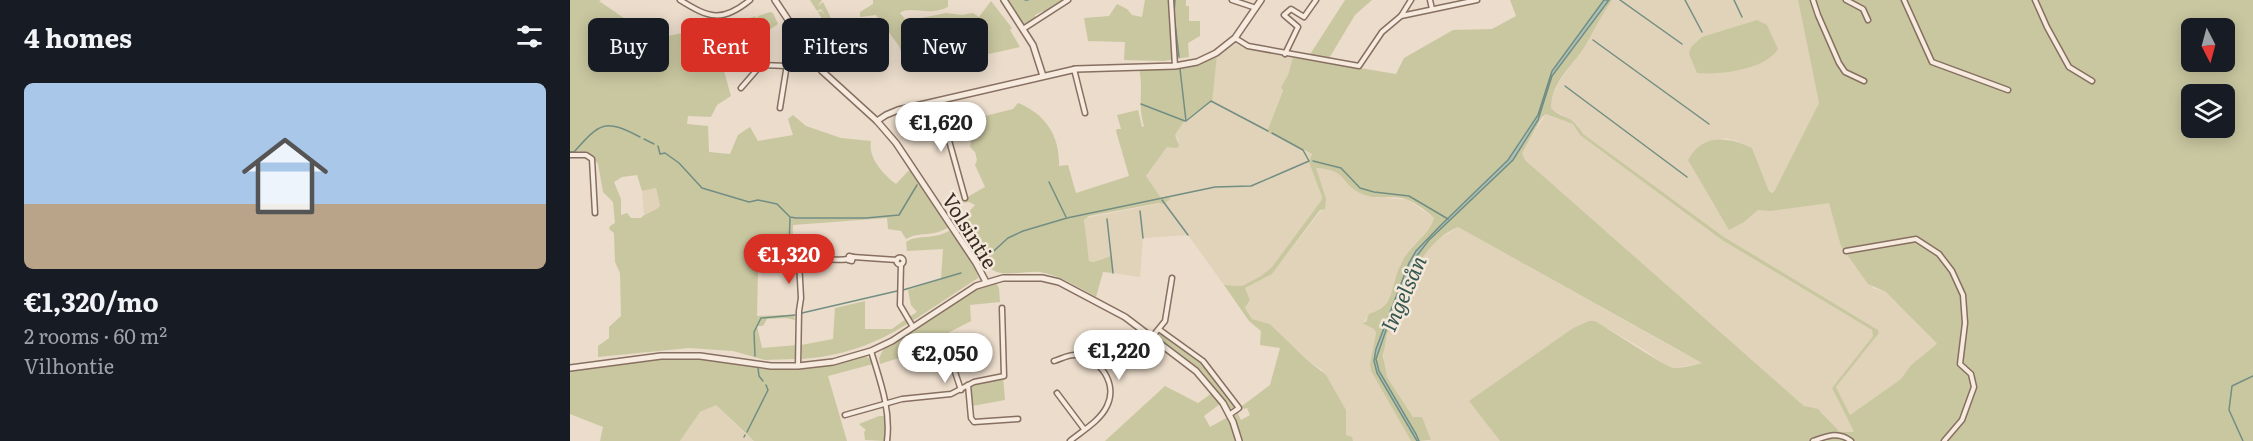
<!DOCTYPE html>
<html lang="en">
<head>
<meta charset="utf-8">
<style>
	body { margin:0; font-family:Literata,serif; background:#242831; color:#f1f3f6; height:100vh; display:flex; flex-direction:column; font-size:22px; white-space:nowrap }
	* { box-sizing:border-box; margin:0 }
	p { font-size:20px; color:#9ea1a6 }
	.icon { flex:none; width:33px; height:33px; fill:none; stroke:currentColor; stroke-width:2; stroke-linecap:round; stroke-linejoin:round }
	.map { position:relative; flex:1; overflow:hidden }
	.drawer { display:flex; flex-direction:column; background:#171b24; width:570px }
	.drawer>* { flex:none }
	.hud { position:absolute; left:18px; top:18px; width:570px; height:54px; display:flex; gap:12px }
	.needle { width:39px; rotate:174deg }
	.tools { position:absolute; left:1611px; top:18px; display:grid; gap:12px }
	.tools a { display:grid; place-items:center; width:54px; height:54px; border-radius:9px; background:#171b24; box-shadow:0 3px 15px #0003; font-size:30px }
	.price { position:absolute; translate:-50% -51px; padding:0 14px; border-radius:21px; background:#fff; color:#222; font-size:20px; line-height:39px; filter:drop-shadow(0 2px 3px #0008) }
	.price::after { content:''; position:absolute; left:50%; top:36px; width:18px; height:14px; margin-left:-9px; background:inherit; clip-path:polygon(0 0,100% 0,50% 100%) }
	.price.on { background:#d93025; color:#fff }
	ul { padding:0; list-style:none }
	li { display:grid; align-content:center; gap:12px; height:318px; padding:0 24px }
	li span { display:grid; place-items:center; height:186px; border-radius:9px; color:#555 }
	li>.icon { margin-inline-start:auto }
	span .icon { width:108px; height:108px; fill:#fffc; stroke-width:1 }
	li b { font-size:26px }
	h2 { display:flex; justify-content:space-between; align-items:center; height:72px; padding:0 24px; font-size:26px }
	.tag { padding:0 21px; border-radius:9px; background:#171b24; box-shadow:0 3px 15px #0003; font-size:21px; line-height:54px }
	.tag.on { background:#d93025; color:#fff }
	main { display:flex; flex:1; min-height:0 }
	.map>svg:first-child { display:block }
	.farmland { fill:#e0d3b9 }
	.green { fill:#c9c7a0; fill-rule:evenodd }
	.water { fill:#abc0b7; stroke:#728e83; stroke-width:1.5 }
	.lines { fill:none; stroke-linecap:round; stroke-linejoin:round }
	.stream { stroke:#728e83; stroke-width:1.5 }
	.minor-casing { stroke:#876f61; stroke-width:7 }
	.tertiary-casing { stroke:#876f61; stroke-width:8 }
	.minor { stroke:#f6ebde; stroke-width:4 }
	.tertiary { stroke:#f6ebde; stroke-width:5 }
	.labels { text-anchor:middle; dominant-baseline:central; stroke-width:5; stroke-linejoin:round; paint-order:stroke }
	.street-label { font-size:20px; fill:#392a23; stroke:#f3e8da }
	.water-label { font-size:21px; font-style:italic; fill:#34574f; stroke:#f3e8da }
</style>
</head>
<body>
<main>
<section class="drawer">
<h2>4 homes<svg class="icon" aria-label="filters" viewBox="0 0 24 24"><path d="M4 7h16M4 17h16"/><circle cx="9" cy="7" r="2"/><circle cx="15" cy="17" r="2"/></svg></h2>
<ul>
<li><span style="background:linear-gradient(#a9c7e8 65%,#b9a48a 0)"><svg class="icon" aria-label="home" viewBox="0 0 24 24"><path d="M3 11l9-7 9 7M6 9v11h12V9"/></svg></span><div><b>€1,320/mo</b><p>2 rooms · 60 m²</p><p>Vilhontie</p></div></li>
</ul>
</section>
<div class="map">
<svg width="1683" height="441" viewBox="0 0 1683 441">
	<rect width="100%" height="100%" fill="#ebdccb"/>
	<!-- farmland -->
	<g class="farmland">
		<polygon points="1042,0 1228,0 1249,103 1205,190 1200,193 1182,148 1167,141 1155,138 1134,144 1122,154 1185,212 1190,209 1201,211 1259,202 1303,288 1316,292 1367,345 1341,365 1331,379 1283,413 1279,415 1266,387 1309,333 1308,330 1154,237 1012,134 1007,124 993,115 984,111 980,108 981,99 989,82 1018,42 1022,30"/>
		<polygon points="666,44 674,48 723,57 718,75 711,87 733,151 742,154 740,162 752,198 750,205 702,267 691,276 672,286 654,285 618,235 573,238 570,277 543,273 541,256 521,262 518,259 514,222 516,218 592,203 599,198 591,198 576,176 597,147 609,141 605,135 615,120 642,100 647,55"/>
		<polygon points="976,114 1004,124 1010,135 1152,240 1302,330 1303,336 1262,388 1284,432 1270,432 1252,412 1234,406 955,160 951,153"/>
		<polygon points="746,168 765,170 783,189 803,197 838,200 864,218 858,230 830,265 829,275 818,301 807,311 801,313 793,323 804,329 806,333 801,371 841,441 783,441 775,435 776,413 751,369 736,359 700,324 682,319 675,311 675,308 680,300 675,288 702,274 753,208 756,198"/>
		<polygon points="86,188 90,207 86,212 74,214 72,191"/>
		<polygon points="888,227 1104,348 1133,363 1104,368 1097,366 1073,349 1025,321 1019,321 1003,328 900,401 930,441 859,441 861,440 847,417 843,417 817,377 814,366 814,348 817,334 842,288 840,276 852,257 866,241"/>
		<polygon points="146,405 169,428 184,441 110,441 130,412"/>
	</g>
	<!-- green -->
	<g class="green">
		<path d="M0 0H31L29 1 64 25 71 34 98 36 112 33 115 39 119 43 155 26 185 16 187 18 188 16 200 12 203 13 208 24 187 38 163 47 150 57 161 96 147 105 141 117 118 116 117 124 138 126 139 152 160 154 168 135 180 127 188 141 223 135 218 119 223 115 236 126 271 138 301 141C298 158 313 174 326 184L341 168 365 208 379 227C362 238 349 231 336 239L331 231 318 229 317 218 223 225 222 256 201 260 188 272 187 316 224 315 225 320 216 318 197 319 193 326H187L192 348 227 345 226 358 224 359 195 360 163 351 119 348 28 357V346L39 338V327L51 316 50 273 45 262 44 233 39 229 40 226 45 223 43 202 33 192 28 164 19 153H0ZM67 175 72 191 86 188 90 206C83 213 76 212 71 218H61L57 213 51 215V199L44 182 52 177Z"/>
		<polygon points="240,0 252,0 248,6 253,2 265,26 264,29 247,39 246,38 248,35 239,19 241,18 248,28 255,24 248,12 251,11 255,15 251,9 247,11"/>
		<path d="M303 0H378V7C359 17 341 5 330 13L335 19 341 20 376 13 392 15 403 13 409 17 421 1 442 28 440 30 450 47 338 72 329 46 306 15 290 17V12L303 4Z"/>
		<polygon points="437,0 495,0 474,13 473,11 465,15 466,18 456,25 451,22"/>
		<polygon points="575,0 616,0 616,6 619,6 619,21 630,21 630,36 618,43 619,57 594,61 554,60 555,42 518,41 514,18 539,16 547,4 557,9 562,15 572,17"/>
		<polygon points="775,0 802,0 785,15 758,60 739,56"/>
		<path d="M940 0H1034L982 71 968 115 938 160 871 225 846 251 839 263 806 349 805 367 847 441H841L801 371 800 364 806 333 804 329 792 323 796 322 799 314C807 311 813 308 818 301 824 289 825 275 831 264 838 247 859 236 864 218 857 211 842 200 832 198 817 196 804 200 790 193 768 182 779 170 746 168L756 198 755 209 750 210 702 274 675 288 680 300 675 308 682 319 700 324 736 359 756 375 776 410V435L782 437 783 441H673L664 415 670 411 668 414 671 420 680 415 677 408 674 409 672 406 700 385 710 348 690 345 691 331 679 321 654 285 672 286 691 276 702 267 751 201 752 197 739 162 742 154 697 132 713 91 711 87 718 75 723 57 826 74 834 58 883 30 922 29 946 16Z"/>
		<path d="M1039 0H1042C1033 14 1025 27 1018 41 1006 64 981 80 981 108 992 120 1000 112 1013 134L1154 237 1308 330 1309 333 1266 387 1280 415 1331 379 1341 365 1367 344 1316 292 1298 284 1271 246 1259 203 1201 211 1188 210 1174 222 1159 230 1118 160C1133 133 1158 137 1182 148L1199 191 1202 193 1205 190 1249 103 1228 0H1683V441H930L899 401 1003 328 1019 321H1025C1036 327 1097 368 1104 368 1113 368 1124 365 1132 363L888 227C866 236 852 257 840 276L842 291 832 302 827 319 817 334 813 356 817 377 843 417H852L861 440 849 441 812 377 807 363V354L816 329 839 271 846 257 859 240 943 160 968 120 982 76ZM1622 28H1654V62H1622ZM1622 94H1654V128H1622ZM976 114 1003 124 1010 135 1152 240 1302 330 1303 336 1262 388 1284 432H1270L1248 409 1234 406 955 160 952 153 972 117Z"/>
		<path d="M1187 20 1197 25 1208 49C1195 70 1149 75 1127 73L1119 54 1121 47 1132 37Z"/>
		<path d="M647 55 642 103H639L615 120 605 135 609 146 607 148 597 147 576 176 591 198H601L594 204 589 203 519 216 514 220 519 261 523 262 541 256 543 273 533 272 526 297C508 287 491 276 470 272 455 270 433 279 420 268L383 220 388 216 391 221 405 205 399 202 394 203 392 200 415 187 405 165 407 160 405 152 400 147 402 135 411 117 443 109 448 103C476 114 490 137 489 166L498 165 506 193 559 176 546 131 547 129H551L547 115 568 110 572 127 574 126C567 104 574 89 569 69 597 69 621 69 647 55Z"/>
		<path d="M379 231C389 235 406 266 408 278L344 320 341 319 339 317 347 312 341 305 338 290 371 279 373 249 337 251 336 242C348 234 363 240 379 231Z"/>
		<polygon points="426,283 429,288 430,302 400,305 401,321 374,335 376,343 310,364 309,358 314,348 351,326 402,290"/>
		<path d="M295 301V329H322L336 319 337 324C304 345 271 356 232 359L231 345 263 339 265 308Z"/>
		<polygon points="591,333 632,362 665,405 664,409 661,409 631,370 588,337 589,334"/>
		<path d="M294 356 299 358 303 364 258 376 277 441H184L146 405 130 412 110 441H30L33 427 0 414V371L11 368C42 364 75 357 107 357 136 357 164 367 193 367 225 368 264 364 294 356Z"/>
		<polygon points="433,377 435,400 402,406 401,386 414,381"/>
		<polygon points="595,386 628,403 642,393 650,404 634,416 640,427 658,417 667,441 535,441"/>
		<polygon points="309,416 316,416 314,441 295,440 294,432 296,430 289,424"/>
	</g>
	<!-- water -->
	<polygon class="water" points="1034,0 1039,0 982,76 968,120 943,160 859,240 846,257 822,313 806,359 809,371 846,434 849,441 847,441 807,373 804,361 806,349 839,263 846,251 871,225 938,160 968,115 982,71"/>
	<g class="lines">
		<!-- stream -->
		<g class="stream">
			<polyline points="455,0 458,0"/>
			<polyline points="605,0 604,14 609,57"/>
			<polyline points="1050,0 1112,44"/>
			<polyline points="1115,0 1132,32"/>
			<polyline points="1164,0 1172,17"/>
			<polyline points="1023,40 1139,124"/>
			<polyline points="610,69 616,121 641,101 698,131"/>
			<polyline points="995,86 1117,177"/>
			<polyline points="571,104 615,121"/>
			<polyline points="74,139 84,144"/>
			<polyline points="88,146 90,154 95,153 109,163 132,188 179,202 188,200 207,204 220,217 226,218 296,218 329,215 347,185"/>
			<path d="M0 152H4C30 123 34 118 70 137"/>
			<polyline points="743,161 771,168 790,188 804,192 839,196 878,219"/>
			<polyline points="479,182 496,217"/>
			<polyline points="592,200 618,235"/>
			<polyline points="570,211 573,238"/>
			<polyline points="537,219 543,273"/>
			<polyline points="219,247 220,218"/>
			<polyline points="219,254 219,252"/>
			<polyline points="415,259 438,238 453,231 497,218 645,187 681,186 739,161 733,150 702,133"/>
			<polyline points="333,290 391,273"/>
			<polyline points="232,313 327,291"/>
			<polyline points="185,356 184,332 191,318 225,315"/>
			<polyline points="188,368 189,376 193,381"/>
			<polyline points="177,432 198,390 196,385"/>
			<polyline points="174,437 175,435"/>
			<polyline points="1673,441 1659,410 1662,386 1683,376"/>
		</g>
		<defs>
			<g id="minor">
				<path d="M110 0C139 18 152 23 180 0"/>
				<polyline points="601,0 605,66"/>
				<polyline points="662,0 686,8"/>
				<polyline points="860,0 862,9"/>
				<polyline points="1243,0 1248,15 1269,63 1275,72 1294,81"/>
				<polyline points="1276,0 1293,9 1298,20"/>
				<polyline points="1334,0 1362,62 1438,90"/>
				<polyline points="1465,0 1477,27 1499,67 1522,81"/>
				<polyline points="831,16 841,0"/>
				<polyline points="453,29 498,0"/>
				<polyline points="665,38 678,46 789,66 812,32 831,16 907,0"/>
				<polyline points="715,54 728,27 714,15 721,9 734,17 746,0"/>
				<polyline points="504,69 515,113"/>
				<polyline points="171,88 191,65 217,66"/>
				<polyline points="368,101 395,198"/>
				<polyline points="210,108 218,58 278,26"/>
				<polyline points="0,155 16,155 22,159 25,213"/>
				<polyline points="1276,251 1346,239 1369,254 1382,271 1393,295 1395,323 1390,364 1401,374 1404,387 1392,420 1374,441"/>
				<circle cx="231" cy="258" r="3.5"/>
				<polygon points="279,256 283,257 282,261 278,260"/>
				<path d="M234 257C249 257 263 262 278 259"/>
				<polyline points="283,257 327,260"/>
				<circle cx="330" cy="261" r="3.5"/>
				<polyline points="331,264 330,305 343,327"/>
				<polyline points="590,330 633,361 669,408 659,415"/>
				<polyline points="582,337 595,321 602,278"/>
				<path d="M301 351C310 381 321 409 317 441"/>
				<polyline points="378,351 391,390"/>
				<path d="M484 361C491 359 499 354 506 355 530 357 548 384 537 406 530 421 512 431 500 441"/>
				<polyline points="228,366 229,311 231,298 229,261"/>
				<polyline points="398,385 401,418 404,422 448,419"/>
				<polyline points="487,393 514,429"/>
				<polyline points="275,415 332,399 381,394 404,382 434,376 432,308"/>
				<path d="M1243 441C1257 436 1268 431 1281 441"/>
			</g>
			<g id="tertiary">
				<polyline points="205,0 252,71 307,121 326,143 406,263 416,282"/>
				<polyline points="434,0 463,45 473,76"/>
				<polyline points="307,121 316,115 328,110 506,69 605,66 627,62 646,53 665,38 691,0"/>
				<polyline points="0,368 91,356 130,356 201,366 228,366 263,362 301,351 322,341 406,286 433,278 472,278 489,282 555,317 626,371 653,403 663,422 669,441"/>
			</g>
		</defs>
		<!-- minor casing -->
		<use href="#minor" class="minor-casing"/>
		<!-- tertiary casing -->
		<use href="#tertiary" class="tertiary-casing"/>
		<!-- minor -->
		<use href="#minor" class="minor"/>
		<!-- tertiary -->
		<use href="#tertiary" class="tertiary"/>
	</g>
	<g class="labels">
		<!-- street labels -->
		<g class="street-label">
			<text transform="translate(401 230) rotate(58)">Volsintie</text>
		</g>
		<!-- water labels -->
		<g class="water-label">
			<text transform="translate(832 293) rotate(-66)">Ingelsån</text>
		</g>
	</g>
</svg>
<div class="tools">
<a><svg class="needle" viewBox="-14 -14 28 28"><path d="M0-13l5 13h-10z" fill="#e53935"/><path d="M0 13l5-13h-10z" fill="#9ea1a6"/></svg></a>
<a><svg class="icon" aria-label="layers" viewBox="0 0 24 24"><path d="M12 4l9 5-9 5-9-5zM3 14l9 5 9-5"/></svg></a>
</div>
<b class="price" style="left:371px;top:153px">€1,620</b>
<b class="price on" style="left:219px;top:285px">€1,320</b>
<b class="price" style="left:549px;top:381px">€1,220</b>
<b class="price" style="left:375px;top:384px">€2,050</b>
<div class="hud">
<a class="tag">Buy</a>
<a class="tag on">Rent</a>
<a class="tag">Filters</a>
<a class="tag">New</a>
</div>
</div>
</main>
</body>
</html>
